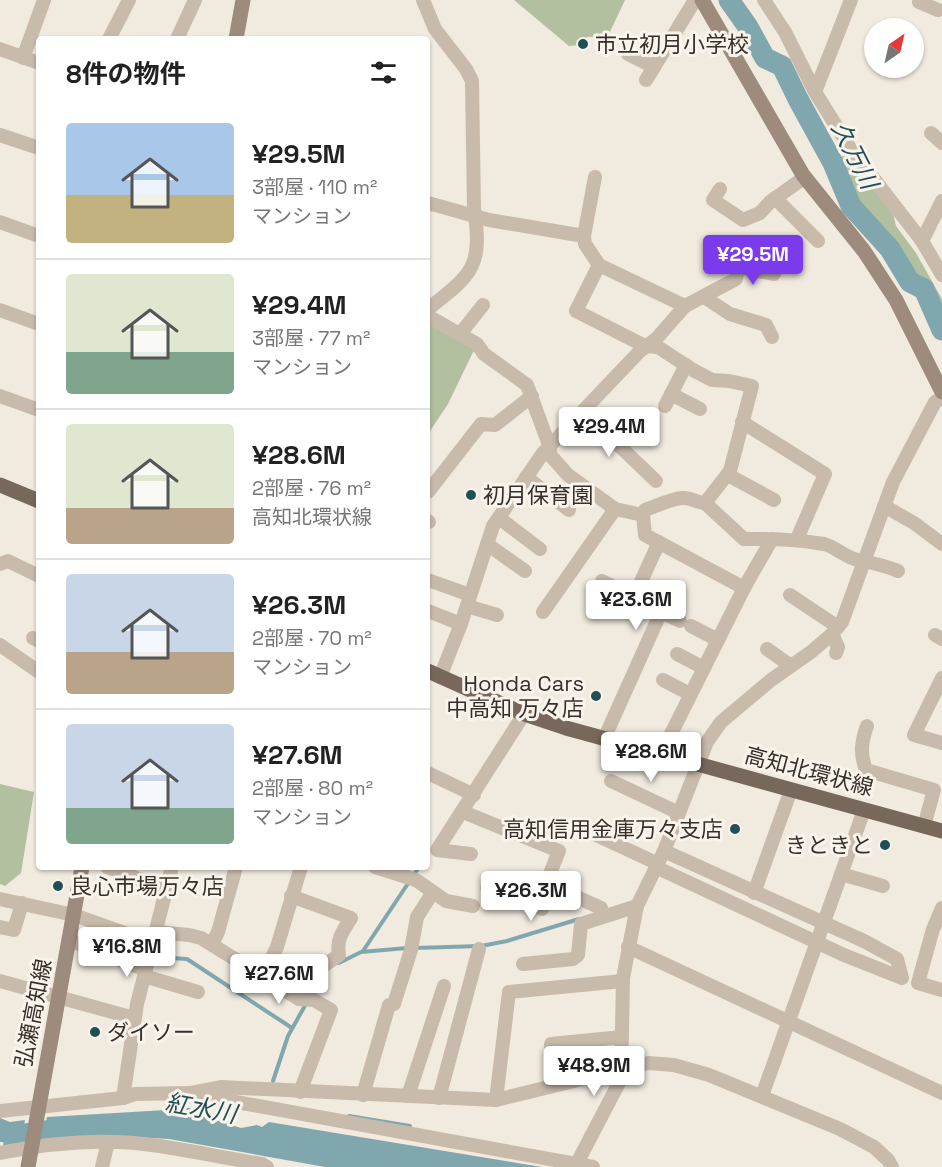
<!DOCTYPE html>
<html lang="ja">
<head>
<meta charset="utf-8">
<style>
	body { margin:0; font-family:"Space Grotesk","Noto Sans JP",sans-serif; background:#f2f2f2; color:#222; height:100vh; display:flex; flex-direction:column; font-size:22px; white-space:nowrap }
	* { box-sizing:border-box; margin:0 }
	p { font-size:20px; color:#767676 }
	.icon { flex:none; width:33px; height:33px; fill:none; stroke:currentColor; stroke-width:2; stroke-linecap:round; stroke-linejoin:round }
	.map { position:relative; flex:1; overflow:hidden }
	.panel { position:absolute; left:36px; top:36px; width:394px; height:834px; display:flex; flex-direction:column; background:#fff; border-radius:6px; box-shadow:0 2px 4px #0004 }
	.panel>* { flex:none }
	.needle { width:39px; rotate:34deg }
	.buttons { position:absolute; left:864px; top:18px; display:grid; gap:12px }
	.buttons a { display:grid; place-items:center; width:60px; height:60px; border-radius:50%; background:#fff; box-shadow:0 2px 4px #0004; font-size:30px }
	.price { position:absolute; translate:-50% -51px; padding:0 14px; border-radius:6px; background:#fff; color:#222; font-size:20px; line-height:39px; filter:drop-shadow(0 2px 3px #0008) }
	.price::after { content:''; position:absolute; left:50%; top:36px; width:18px; height:14px; margin-left:-9px; background:inherit; clip-path:polygon(0 0,100% 0,50% 100%) }
	.price.on { background:#7c3aed; color:#fff }
	ul { padding:0; list-style:none }
	li { display:flex; align-items:center; gap:18px; height:150px; padding:0 30px }
	li+li { border-top:2px solid #e0e0e0 }
	li span { display:grid; place-items:center; flex:none; width:168px; height:120px; border-radius:6px; color:#555 }
	li>.icon { margin-inline-start:auto }
	span .icon { width:72px; height:72px; fill:#fffc; stroke-width:1 }
	li b { font-size:26px }
	h2 { display:flex; justify-content:space-between; align-items:center; height:72px; padding:0 30px; font-size:26px }
	.map>svg:first-child { display:block }
	.green { fill:#b2c0a0 }
	.water { fill:#80a7ad }
	.lines { fill:none; stroke-linecap:round; stroke-linejoin:round }
	.stream { stroke:#80a7ad; stroke-width:4 }
	.river { stroke:#80a7ad; stroke-width:21 }
	.street { stroke:#c9bbab; stroke-width:14 }
	.secondary { stroke:#9d8b7d; stroke-width:15 }
	.primary { stroke:#78685c; stroke-width:15 }
	.poi-dot { fill:#224f57; stroke:#f9f4eb; stroke-width:2 }
	.labels { text-anchor:middle; dominant-baseline:central; stroke-width:6; stroke-linejoin:round; paint-order:stroke }
	.poi-label { font-size:22px; fill:#372f2a; stroke:#f9f4eb; text-anchor:start }
	.street-label { font-size:22px; fill:#372f2a; stroke:#f9f4eb }
	.water-label { font-size:24px; font-style:italic; fill:#224f57; stroke:#f9f4eb }
</style>
</head>
<body>
<div class="map">
<svg width="942" height="1167" viewBox="0 0 942 1167">
	<rect width="100%" height="100%" fill="#f1eadf"/>
	<!-- green -->
	<g class="green">
		<polygon points="514,0 625,0 608,36 587,37 582,45 569,46"/>
		<path d="M848 152 892 209 896 226 916 253 942 299V315L923 279 922 284C905 274 905 261 896 246 891 240 884 235 879 230 860 210 839 187 840 158Z"/>
		<polygon points="428,321 475,348 448,404 428,434"/>
		<polygon points="0,784 34,792 21,873 5,886 0,884"/>
	</g>
	<!-- water -->
	<g class="water">
		<polygon points="168,1104 199,1110 203,1116 241,1128 257,1125 262,1127 269,1122 542,1167 325,1167 169,1139 99,1135 43,1140 47,1117 166,1110 170,1107"/>
		<polygon points="0,1118 10,1122 25,1120 20,1145 2,1149 4,1141 0,1141"/>
	</g>
	<g class="lines">
		<!-- stream -->
		<g class="stream">
			<polyline points="415,948 481,946 507,941 579,919"/>
			<polyline points="363,951 419,867"/>
			<polyline points="155,953 155,957 187,959 292,1028"/>
			<polyline points="339,963 361,952 407,948"/>
			<polyline points="273,1081 288,1036 307,1002"/>
			<polyline points="349,1116 410,1126"/>
		</g>
		<!-- river -->
		<g class="river">
			<polyline points="729,0 748,27 765,58 782,66 798,99 833,163 851,206 890,249 910,282 924,289 942,330"/>
			<polyline points="0,1131 19,1135 73,1127"/>
		</g>
		<!-- street -->
		<g class="street">
			<path d="M423 0 435 29 466 69 472 81 474 208C483 268 472 274 428 309"/>
			<polyline points="764,0 785,32 815,92 850,148 922,241 942,275"/>
			<polyline points="919,2 938,10"/>
			<polyline points="109,39 129,0"/>
			<polyline points="177,39 195,0"/>
			<polyline points="0,49 39,63"/>
			<polyline points="628,54 654,67"/>
			<polyline points="23,58 44,0"/>
			<polyline points="646,80 695,0"/>
			<polyline points="815,92 851,0"/>
			<polyline points="931,133 942,143"/>
			<polyline points="0,135 39,148"/>
			<polyline points="720,189 713,200 743,220 760,213 770,202 805,177"/>
			<polyline points="775,198 818,241"/>
			<polyline points="428,203 489,220 584,236 595,177"/>
			<polyline points="0,222 39,236"/>
			<polyline points="584,236 585,244 599,265 685,306"/>
			<polyline points="922,241 942,201"/>
			<path d="M599 265 576 311 645 346 658 347 693 370 712 380 729 381 752 386 730 471 705 503 744 539C772 539 796 539 824 544 836 547 846 558 858 560 873 563 884 565 898 571"/>
			<polyline points="738,267 774,274"/>
			<polyline points="704,297 730,314 766,325 772,337"/>
			<polyline points="0,310 39,324"/>
			<polyline points="428,316 477,344 484,354 527,385 549,445 551,456 568,475 615,509 643,515 645,535 744,588"/>
			<polyline points="460,334 483,305"/>
			<polyline points="671,394 700,409"/>
			<polyline points="0,396 39,410"/>
			<polyline points="665,406 686,365"/>
			<polyline points="583,411 656,481"/>
			<polyline points="742,422 825,474 797,539"/>
			<polyline points="728,475 774,500"/>
			<polyline points="526,477 569,510"/>
			<polyline points="428,492 481,424 495,425 532,396"/>
			<polyline points="884,506 914,523 942,544"/>
			<path d="M643 515 645 510C657 506 670 499 682 498 691 497 697 503 705 503"/>
			<polyline points="499,518 540,549"/>
			<polyline points="428,521 429,522"/>
			<polyline points="487,544 525,571"/>
			<polyline points="0,564 8,561 39,576"/>
			<polyline points="428,580 470,595"/>
			<polyline points="602,581 634,597"/>
			<polyline points="790,595 838,627"/>
			<polyline points="467,606 497,615"/>
			<polyline points="428,611 461,624"/>
			<polyline points="543,612 615,509"/>
			<polyline points="661,612 680,621"/>
			<polyline points="691,626 718,640"/>
			<polyline points="832,634 838,647 836,653"/>
			<polyline points="935,635 942,639"/>
			<polyline points="33,638 39,641"/>
			<polyline points="0,645 39,672"/>
			<polyline points="767,649 791,666"/>
			<polyline points="677,654 704,668"/>
			<polyline points="440,677 461,624 493,526 543,453 639,352 657,338 685,306 736,279 740,251"/>
			<polyline points="942,678 914,735 942,743"/>
			<polyline points="663,680 690,694"/>
			<path d="M867 726C861 742 860 754 866 770L934 790 924 826"/>
			<polyline points="604,739 661,612 634,597 659,542"/>
			<polyline points="661,754 744,588 772,539"/>
			<polyline points="428,773 474,795"/>
			<polyline points="611,781 679,813"/>
			<polyline points="463,812 559,851 549,876 552,886 601,908"/>
			<polyline points="579,827 652,861 662,870 844,955 902,978 897,959 864,941 664,851"/>
			<polyline points="471,854 437,850 524,714"/>
			<polyline points="107,867 166,889"/>
			<polyline points="375,867 416,880 446,901 473,906"/>
			<polyline points="841,874 883,886"/>
			<polyline points="487,888 542,909 552,886"/>
			<polyline points="754,893 791,790"/>
			<path d="M291 896 351 918C343 931 336 939 339 955L319 969 302 999"/>
			<polyline points="0,899 74,915 153,943"/>
			<polyline points="942,908 933,929 918,983 942,990"/>
			<polyline points="0,927 14,930 22,903"/>
			<polyline points="156,932 189,935 201,938 299,999 314,1000 331,1010 300,1092"/>
			<polyline points="69,940 146,970"/>
			<polyline points="212,944 218,932 236,867"/>
			<polyline points="628,947 942,1093"/>
			<polyline points="523,964 573,959 578,955 581,924 637,906"/>
			<polyline points="144,976 198,992"/>
			<polyline points="263,977 277,947 301,867"/>
			<polyline points="0,981 134,1018"/>
			<polyline points="554,1085 551,1044 622,1037"/>
			<polyline points="198,1095 593,1167"/>
			<polyline points="363,1095 389,1005 394,1004 411,950 417,917 433,892"/>
			<polyline points="408,1096 444,986"/>
			<polyline points="762,1096 864,810"/>
			<polyline points="123,1098 137,1004 172,867"/>
			<polyline points="439,1098 479,949"/>
			<polyline points="496,1100 509,992 623,981"/>
			<polyline points="0,1111 123,1098 135,1094 190,1093 221,1087 496,1100 648,1063 674,1065 709,1075 840,1129 874,1147 888,1160 892,1167"/>
			<path d="M0 1153C49 1143 102 1138 152 1145 189 1150 225 1158 262 1164L267 1167"/>
			<polyline points="102,1167 108,1142"/>
			<polyline points="575,1167 621,1079 623,978 637,906 664,851 707,742 721,722 771,680 811,652 832,634 842,622 893,482 935,402 942,398"/>
		</g>
		<!-- secondary -->
		<g class="secondary">
			<polyline points="702,0 803,175 864,251 896,300 942,392"/>
			<polyline points="236,39 243,0"/>
			<polyline points="28,1167 82,867"/>
		</g>
		<!-- primary -->
		<g class="primary">
			<polyline points="0,485 39,501"/>
			<polyline points="428,671 524,714 566,728 942,831"/>
		</g>
	</g>
	<!-- markers -->
	<g class="poi-dot">
		<circle cx="583" cy="44" r="6"/>
		<circle cx="471" cy="495" r="6"/>
		<circle cx="596" cy="696" r="6"/>
		<circle cx="735" cy="829" r="6"/>
		<circle cx="885" cy="845" r="6"/>
		<circle cx="58" cy="886" r="6"/>
		<circle cx="95" cy="1032" r="6"/>
	</g>
	<g class="labels">
		<!-- poi labels -->
		<g class="poi-label">
			<text x="595" y="44">市立初月小学校</text>
			<text x="483" y="495">初月保育園</text>
			<text x="584" y="683" text-anchor="end">Honda Cars<tspan x="584" dy="25">中高知 万々店</tspan></text>
			<text x="723" y="829" text-anchor="end">高知信用金庫万々支店</text>
			<text x="873" y="845" text-anchor="end">きときと</text>
			<text x="70" y="886">良心市場万々店</text>
			<text x="107" y="1032">ダイソー</text>
		</g>
		<!-- street labels -->
		<g class="street-label">
			<text transform="translate(809 771) rotate(15)">高知北環状線</text>
			<text transform="translate(33 1013) rotate(-79)">弘瀬高知線</text>
		</g>
		<!-- water labels -->
		<g class="water-label">
			<text transform="translate(855 155) rotate(63)">久万川</text>
			<text transform="translate(201 1108) rotate(10)">紅水川</text>
		</g>
	</g>
</svg>
<div class="buttons">
<a><svg class="needle" viewBox="-14 -14 28 28"><path d="M0-13l5 13h-10z" fill="#e53935"/><path d="M0 13l5-13h-10z" fill="#767676"/></svg></a>
</div>
<b class="price on" style="left:753px;top:286px">¥29.5M</b>
<b class="price" style="left:609px;top:458px">¥29.4M</b>
<b class="price" style="left:636px;top:631px">¥23.6M</b>
<b class="price" style="left:651px;top:783px">¥28.6M</b>
<b class="price" style="left:531px;top:922px">¥26.3M</b>
<b class="price" style="left:127px;top:978px">¥16.8M</b>
<b class="price" style="left:279px;top:1005px">¥27.6M</b>
<b class="price" style="left:594px;top:1097px">¥48.9M</b>
<section class="panel">
<h2>8件の物件<svg class="icon" aria-label="filters" viewBox="0 0 24 24"><path d="M4 7h16M4 17h16"/><circle cx="9" cy="7" r="2"/><circle cx="15" cy="17" r="2"/></svg></h2>
<ul>
<li><span style="background:linear-gradient(#a9c7e8 60%,#c2b280 0)"><svg class="icon" aria-label="home" viewBox="0 0 24 24"><path d="M3 11l9-7 9 7M6 9v11h12V9"/></svg></span><div><b>¥29.5M</b><p>3部屋 · 110 m²</p><p>マンション</p></div></li>
<li><span style="background:linear-gradient(#dfe7d0 65%,#7fa58c 0)"><svg class="icon" aria-label="home" viewBox="0 0 24 24"><path d="M3 11l9-7 9 7M6 9v11h12V9"/></svg></span><div><b>¥29.4M</b><p>3部屋 · 77 m²</p><p>マンション</p></div></li>
<li><span style="background:linear-gradient(#dfe7d0 70%,#b9a48a 0)"><svg class="icon" aria-label="home" viewBox="0 0 24 24"><path d="M3 11l9-7 9 7M6 9v11h12V9"/></svg></span><div><b>¥28.6M</b><p>2部屋 · 76 m²</p><p>高知北環状線</p></div></li>
<li><span style="background:linear-gradient(#c9d6e8 65%,#b9a48a 0)"><svg class="icon" aria-label="home" viewBox="0 0 24 24"><path d="M3 11l9-7 9 7M6 9v11h12V9"/></svg></span><div><b>¥26.3M</b><p>2部屋 · 70 m²</p><p>マンション</p></div></li>
<li><span style="background:linear-gradient(#c9d6e8 70%,#7fa58c 0)"><svg class="icon" aria-label="home" viewBox="0 0 24 24"><path d="M3 11l9-7 9 7M6 9v11h12V9"/></svg></span><div><b>¥27.6M</b><p>2部屋 · 80 m²</p><p>マンション</p></div></li>
</ul>
</section>
</div>
</body>
</html>
